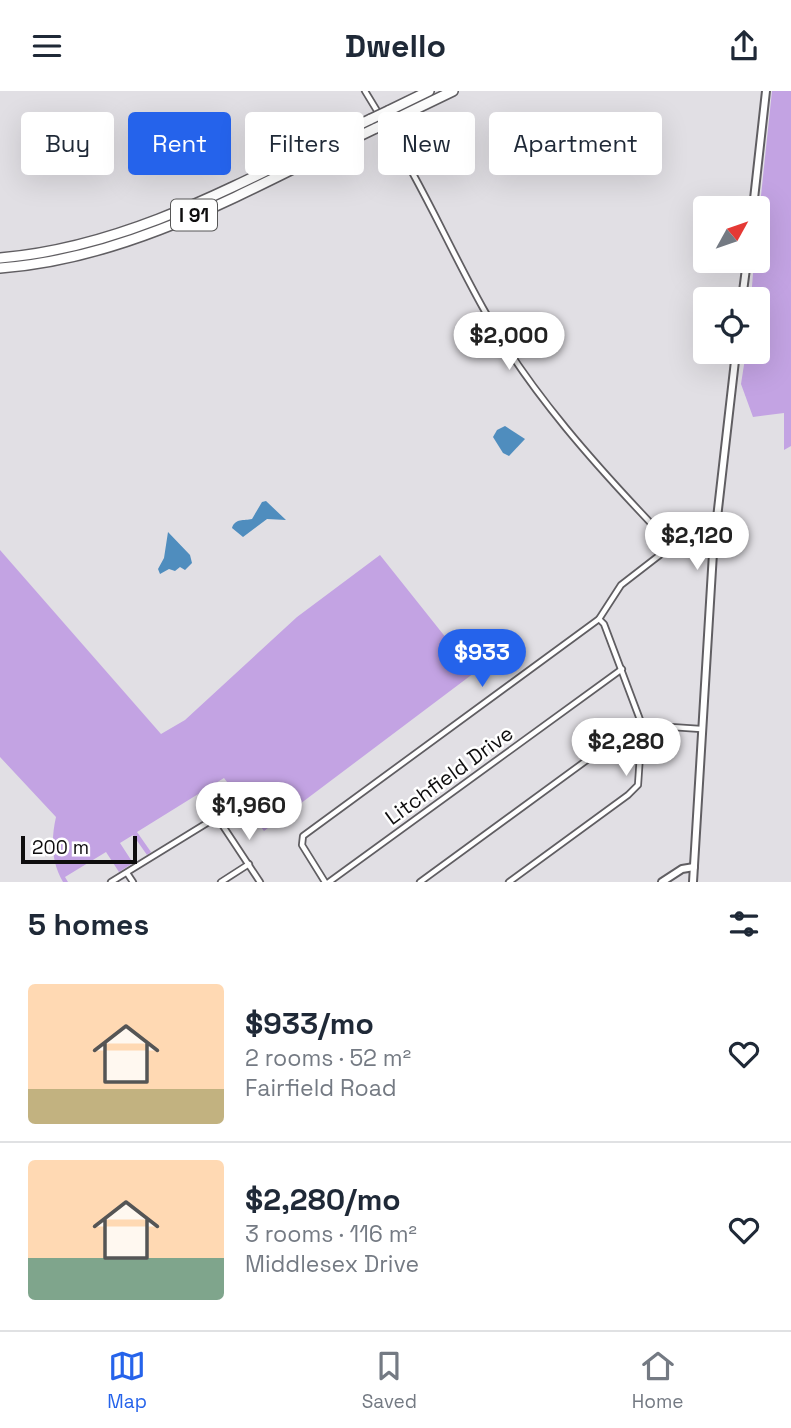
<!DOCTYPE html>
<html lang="en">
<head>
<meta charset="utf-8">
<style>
	body { margin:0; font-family:"Space Grotesk",sans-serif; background:#f6f6f7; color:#1f2937; height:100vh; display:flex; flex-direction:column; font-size:26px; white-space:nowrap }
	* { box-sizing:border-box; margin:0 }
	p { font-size:23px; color:#747a83 }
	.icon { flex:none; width:38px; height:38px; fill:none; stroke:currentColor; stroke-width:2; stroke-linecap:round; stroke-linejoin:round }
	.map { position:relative; height:791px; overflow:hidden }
	.side { display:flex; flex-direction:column; background:#fff; flex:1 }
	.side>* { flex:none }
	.hud { position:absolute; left:21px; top:21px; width:749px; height:63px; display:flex; gap:14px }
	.needle { width:46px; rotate:50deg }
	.tools { position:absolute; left:693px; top:105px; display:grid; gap:14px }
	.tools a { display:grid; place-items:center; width:77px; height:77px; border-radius:7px; background:#fff; box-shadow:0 7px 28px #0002; font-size:35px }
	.scale { position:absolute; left:21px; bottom:18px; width:116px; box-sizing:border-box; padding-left:7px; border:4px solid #0e0d0e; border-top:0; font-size:19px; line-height:24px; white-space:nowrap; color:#0e0d0e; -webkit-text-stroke:5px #fff; paint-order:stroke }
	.price { position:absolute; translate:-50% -60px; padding:0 16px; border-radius:24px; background:#fff; color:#222; font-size:23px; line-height:46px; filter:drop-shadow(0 2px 4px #0008) }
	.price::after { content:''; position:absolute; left:50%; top:42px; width:21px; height:16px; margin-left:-10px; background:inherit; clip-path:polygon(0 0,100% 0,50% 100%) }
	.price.current { background:#2563eb; color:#fff }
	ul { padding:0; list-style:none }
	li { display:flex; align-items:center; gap:21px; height:175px; padding:0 28px }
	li+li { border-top:2px solid #e0e1e3 }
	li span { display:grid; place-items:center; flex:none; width:196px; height:140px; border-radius:7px; color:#555 }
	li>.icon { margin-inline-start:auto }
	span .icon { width:84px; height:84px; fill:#fffc; stroke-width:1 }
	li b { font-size:30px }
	h2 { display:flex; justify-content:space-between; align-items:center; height:84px; padding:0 28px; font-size:30px }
	.tag { padding:0 24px; border-radius:7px; background:#fff; box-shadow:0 7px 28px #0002; font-size:24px; line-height:63px }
	.tag.current { background:#2563eb; color:#fff }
	header { display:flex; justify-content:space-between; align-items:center; height:91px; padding:0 28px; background:#fff; font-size:32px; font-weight:700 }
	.tab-bar { display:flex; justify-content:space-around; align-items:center; height:98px; border-top:2px solid #e0e1e3; background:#fff; font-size:19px; color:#747a83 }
	.tab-bar a { display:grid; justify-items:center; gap:4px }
	.tab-bar .current { color:#2563eb }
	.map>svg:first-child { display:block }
	.green { fill:#c3a3e3 }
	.water { fill:#4f8dbe }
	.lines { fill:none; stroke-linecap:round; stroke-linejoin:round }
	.street-casing { stroke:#605e62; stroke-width:8 }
	.secondary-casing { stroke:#605e62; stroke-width:10 }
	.highway-casing { stroke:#605e62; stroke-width:12 }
	.street { stroke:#fff; stroke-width:4.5 }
	.secondary { stroke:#fff; stroke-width:6 }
	.highway { stroke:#fff; stroke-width:9 }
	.highway-bridge-casing { stroke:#605e62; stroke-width:12; stroke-linecap:butt }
	.highway-bridge { stroke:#fff; stroke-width:9 }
	.labels { text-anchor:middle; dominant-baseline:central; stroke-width:5; stroke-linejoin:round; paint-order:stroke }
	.shield { fill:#fff; stroke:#565656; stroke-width:2 }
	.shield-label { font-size:19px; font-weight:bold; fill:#0e0d0e }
	.street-label { font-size:21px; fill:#0e0d0e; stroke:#fff }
</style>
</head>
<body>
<header><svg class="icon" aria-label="menu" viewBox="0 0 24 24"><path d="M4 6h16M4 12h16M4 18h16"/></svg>Dwello<svg class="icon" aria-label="share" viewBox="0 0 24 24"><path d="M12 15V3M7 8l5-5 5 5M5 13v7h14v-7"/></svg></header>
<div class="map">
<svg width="791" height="791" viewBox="0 0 791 791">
	<rect width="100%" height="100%" fill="#e1dfe4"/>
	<!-- green -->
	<g class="green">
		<polygon points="772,0 791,0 791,355 784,359 784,322 753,326 741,293 746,261 758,261 758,208 751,208 754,170 758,170 758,133"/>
		<path d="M0 459 161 643 185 629 297 526 380 464 474 582 264 740 224 687 137 741 151 761 147 764 133 744 120 752 133 772 119 781 106 761 65 786 68 791H63C51 771 51 748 56 726L0 666Z"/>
	</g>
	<!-- water -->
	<g class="water">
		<polygon points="505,335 525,348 509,365 503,362 493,346 497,339"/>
		<path d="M266 410 286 429 267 428 243 446 232 437C235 427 244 430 252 428L262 411Z"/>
		<polygon points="168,441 190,464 192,472 185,479 180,476 175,480 169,478 160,483 158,478 164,467"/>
	</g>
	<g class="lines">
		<defs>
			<g id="street">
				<polyline points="365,0 379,23"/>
				<path d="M385 34C422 93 449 156 483 217 528 300 599 378 664 446L682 457 713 462"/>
				<polyline points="217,726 260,791"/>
				<polyline points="127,782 133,791"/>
				<polyline points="111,791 233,716"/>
				<polyline points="221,791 249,773"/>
				<polyline points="325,791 302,754 303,745 599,528 621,494 674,453"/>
				<polyline points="329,791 622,578"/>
				<polyline points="420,791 628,639 642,634 701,638"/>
				<polyline points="509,791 628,704 638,694 642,634 604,533 599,528"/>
			</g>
			<g id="secondary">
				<polyline points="753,117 766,0"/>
				<polyline points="742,208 747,170"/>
				<polyline points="662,791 682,778 694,776"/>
				<polyline points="693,791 713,462 736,261"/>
			</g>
			<g id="highway">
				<polyline points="388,20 429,0"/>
				<polyline points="393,29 453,0"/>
				<path d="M0 167C134 156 252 85 371 28"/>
				<path d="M0 177C136 167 256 94 376 37"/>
			</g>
		</defs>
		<!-- street casing -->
		<use href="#street" class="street-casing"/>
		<!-- secondary casing -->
		<use href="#secondary" class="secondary-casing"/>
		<!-- highway casing -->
		<use href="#highway" class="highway-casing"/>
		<!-- street -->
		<use href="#street" class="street"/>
		<!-- secondary -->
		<use href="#secondary" class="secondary"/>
		<!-- highway -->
		<use href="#highway" class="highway"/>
		<defs>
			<g id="highway-bridge">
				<polyline points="371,28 388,20"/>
				<polyline points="376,37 393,29"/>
			</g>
		</defs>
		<!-- highway-bridge casing -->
		<use href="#highway-bridge" class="highway-bridge-casing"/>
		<!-- highway-bridge -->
		<use href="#highway-bridge" class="highway-bridge"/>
	</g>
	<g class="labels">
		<!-- shield labels -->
		<rect class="shield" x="171" y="108.5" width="46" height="31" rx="5"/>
		<g class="shield-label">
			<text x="194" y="124">I 91</text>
		</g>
		<!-- street labels -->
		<g class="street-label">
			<text transform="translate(449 684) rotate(-36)">Litchfield Drive</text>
		</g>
	</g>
</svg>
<div class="tools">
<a><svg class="needle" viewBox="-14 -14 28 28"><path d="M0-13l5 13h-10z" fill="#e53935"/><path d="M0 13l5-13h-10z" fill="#747a83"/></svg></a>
<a><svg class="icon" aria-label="locate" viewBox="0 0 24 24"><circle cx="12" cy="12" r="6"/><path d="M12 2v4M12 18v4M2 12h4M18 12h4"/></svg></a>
</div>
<div class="scale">200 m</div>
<b class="price" style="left:509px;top:281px">$2,000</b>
<b class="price" style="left:697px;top:481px">$2,120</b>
<b class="price current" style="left:482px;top:598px">$933</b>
<b class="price" style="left:626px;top:687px">$2,280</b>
<b class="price" style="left:249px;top:751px">$1,960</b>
<div class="hud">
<a class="tag">Buy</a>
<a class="tag current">Rent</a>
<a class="tag">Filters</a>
<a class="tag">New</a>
<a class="tag">Apartment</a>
</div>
</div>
<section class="side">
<h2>5 homes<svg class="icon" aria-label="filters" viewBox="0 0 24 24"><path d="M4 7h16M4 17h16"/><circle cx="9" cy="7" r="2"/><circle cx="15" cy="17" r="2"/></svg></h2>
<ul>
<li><span style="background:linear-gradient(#ffd9b3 75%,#c2b280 0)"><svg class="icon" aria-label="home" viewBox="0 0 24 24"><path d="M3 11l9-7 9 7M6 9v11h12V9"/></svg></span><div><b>$933/mo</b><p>2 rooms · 52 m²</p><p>Fairfield Road</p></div><svg class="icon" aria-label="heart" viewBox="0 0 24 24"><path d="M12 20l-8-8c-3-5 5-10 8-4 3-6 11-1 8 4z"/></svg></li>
<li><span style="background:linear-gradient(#ffd9b3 70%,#7fa58c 0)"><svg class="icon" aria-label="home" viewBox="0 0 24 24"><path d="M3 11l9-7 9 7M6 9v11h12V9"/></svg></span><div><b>$2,280/mo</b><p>3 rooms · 116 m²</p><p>Middlesex Drive</p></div><svg class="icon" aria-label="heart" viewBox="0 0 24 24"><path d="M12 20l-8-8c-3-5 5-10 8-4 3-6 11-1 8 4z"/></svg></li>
</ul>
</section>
<nav class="tab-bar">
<a class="current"><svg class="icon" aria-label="map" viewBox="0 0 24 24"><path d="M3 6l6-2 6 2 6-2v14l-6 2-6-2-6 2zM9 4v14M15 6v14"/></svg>Map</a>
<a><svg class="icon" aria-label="saved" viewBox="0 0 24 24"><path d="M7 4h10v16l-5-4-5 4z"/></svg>Saved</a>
<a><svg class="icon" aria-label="home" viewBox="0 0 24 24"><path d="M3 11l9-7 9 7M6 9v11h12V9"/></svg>Home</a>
</nav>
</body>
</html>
